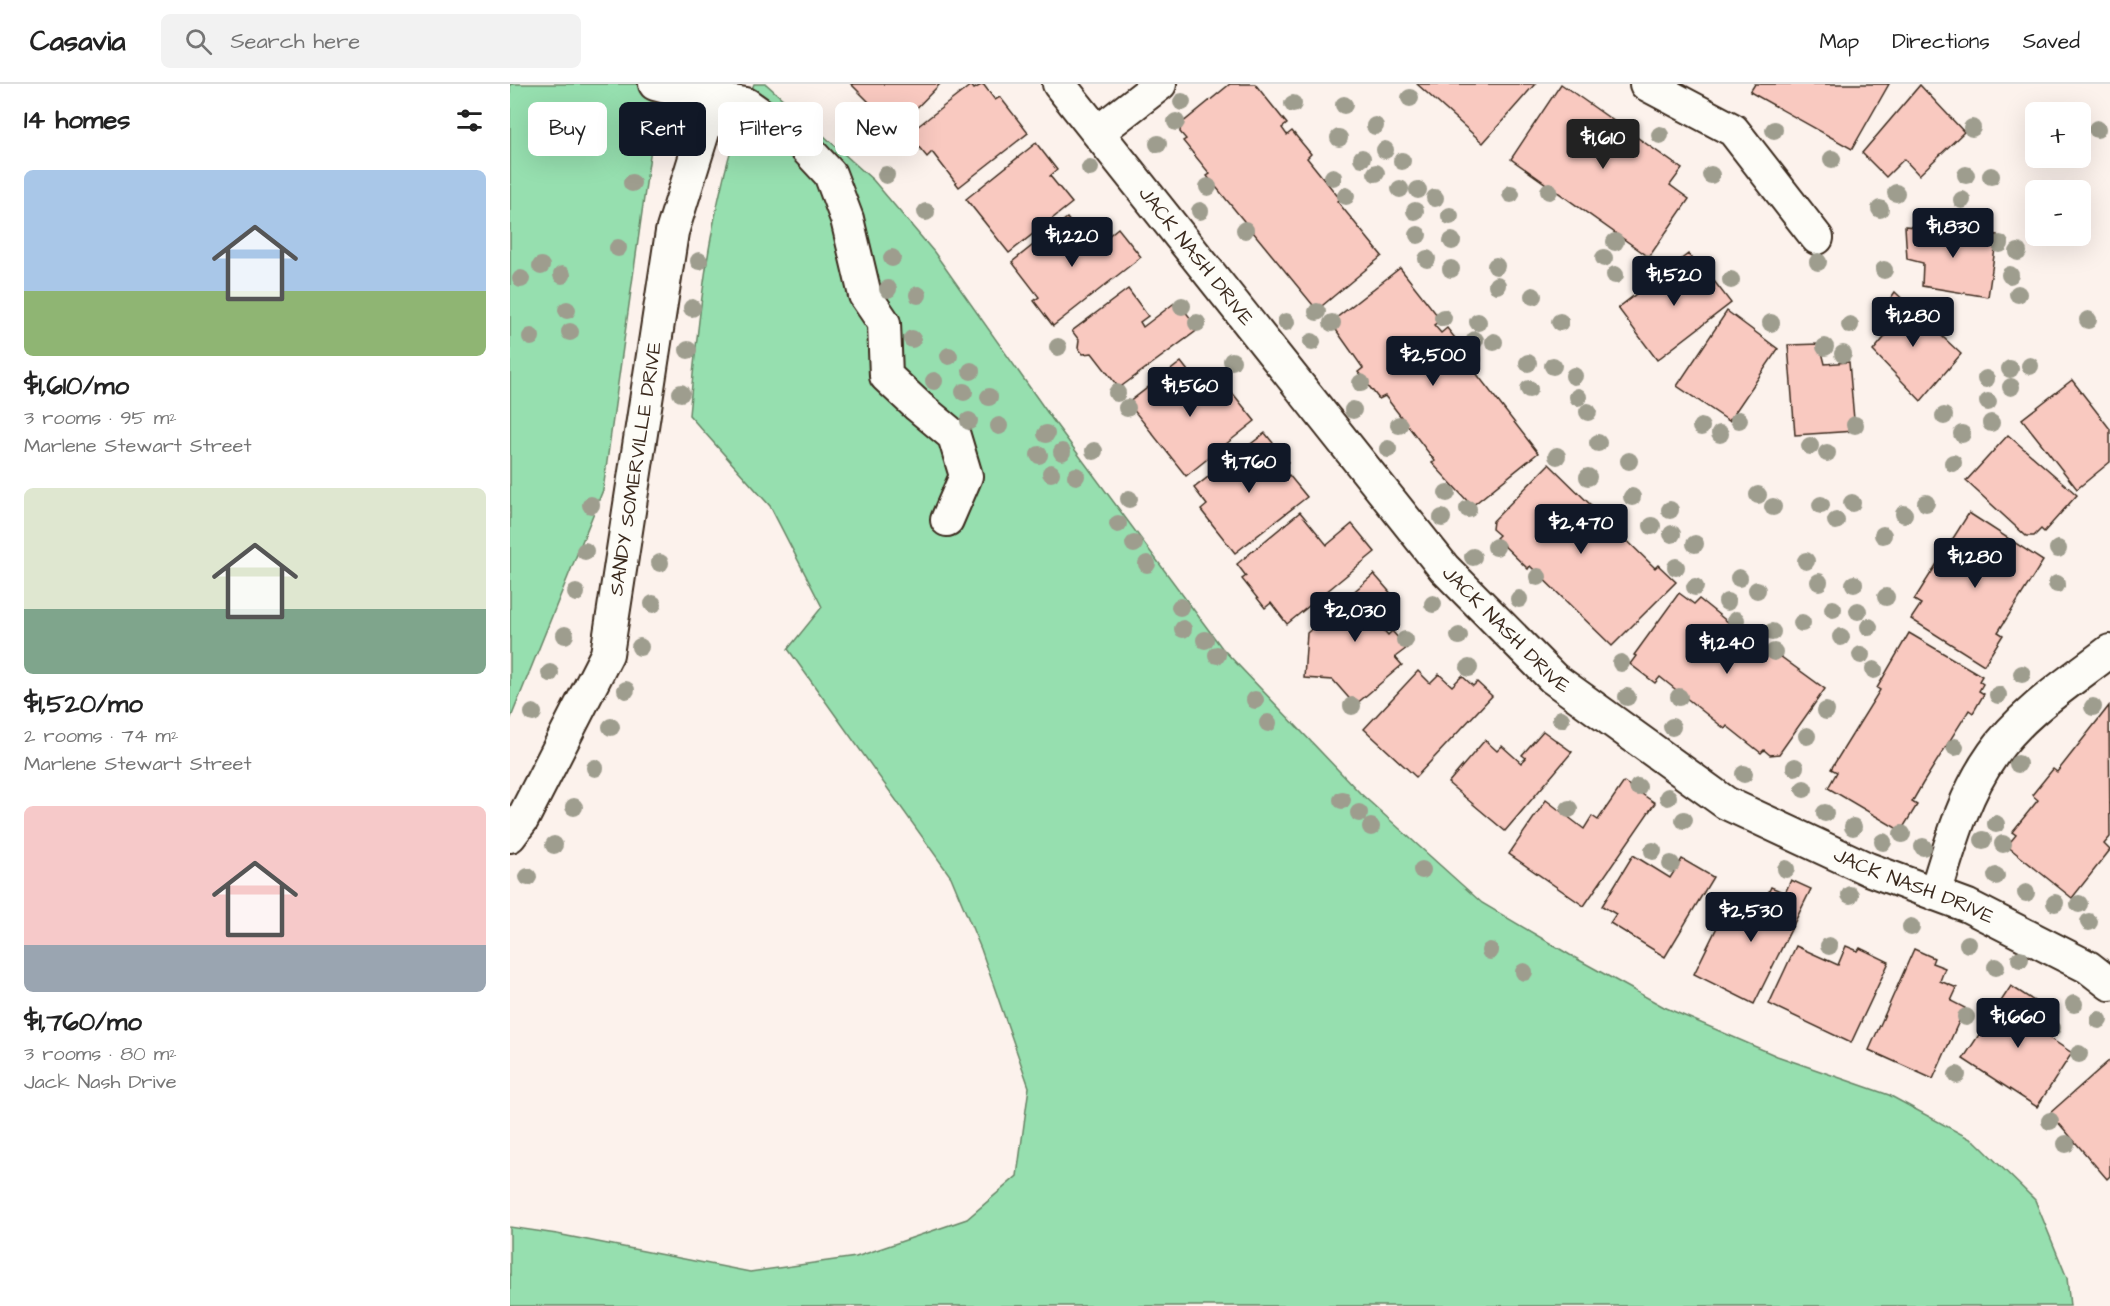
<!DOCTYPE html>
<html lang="en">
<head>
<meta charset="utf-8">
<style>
	body { margin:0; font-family:"Architects Daughter",sans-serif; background:#f2f2f2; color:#222; height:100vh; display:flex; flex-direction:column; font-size:22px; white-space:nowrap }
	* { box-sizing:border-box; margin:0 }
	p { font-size:20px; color:#767676 }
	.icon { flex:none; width:33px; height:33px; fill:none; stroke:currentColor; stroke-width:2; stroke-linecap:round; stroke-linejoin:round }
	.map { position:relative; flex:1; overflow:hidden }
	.sheet { display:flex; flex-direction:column; background:#fff; width:510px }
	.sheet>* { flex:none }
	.top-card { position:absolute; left:18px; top:18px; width:570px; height:54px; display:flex; gap:12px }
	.tools { position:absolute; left:1515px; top:18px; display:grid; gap:12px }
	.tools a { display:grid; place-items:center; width:66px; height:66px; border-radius:9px; background:#fff; box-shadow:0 6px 24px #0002; font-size:30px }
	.price { position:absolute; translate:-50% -51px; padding:0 14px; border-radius:6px; background:#111827; color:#fff; font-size:20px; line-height:39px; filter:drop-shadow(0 2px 3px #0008) }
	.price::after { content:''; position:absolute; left:50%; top:36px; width:18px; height:14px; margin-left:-9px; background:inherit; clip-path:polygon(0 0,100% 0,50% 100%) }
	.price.active { background:#222; color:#fff }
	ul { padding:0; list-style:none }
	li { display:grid; align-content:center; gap:12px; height:318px; padding:0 24px }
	li span { display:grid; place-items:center; height:186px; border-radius:9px; color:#555 }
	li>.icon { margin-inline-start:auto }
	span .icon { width:108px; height:108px; fill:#fffc; stroke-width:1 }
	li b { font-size:26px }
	h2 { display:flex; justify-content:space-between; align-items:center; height:72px; padding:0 24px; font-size:26px }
	.pill { padding:0 21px; border-radius:9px; background:#fff; box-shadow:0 6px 24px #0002; font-size:21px; line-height:54px }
	.pill.active { background:#111827; color:#fff }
	header { display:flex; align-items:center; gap:36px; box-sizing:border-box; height:84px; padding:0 30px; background:#fff; border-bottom:2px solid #e0e0e0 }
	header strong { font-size:28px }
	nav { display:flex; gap:33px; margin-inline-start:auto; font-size:21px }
	.search { width:420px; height:54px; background:#f2f2f2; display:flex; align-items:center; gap:15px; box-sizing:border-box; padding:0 21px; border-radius:9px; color:#767676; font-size:22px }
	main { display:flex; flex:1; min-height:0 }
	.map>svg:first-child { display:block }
	.green { fill:#96dfaf; stroke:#688466; stroke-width:1.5 }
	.building { fill:#f9c9c0; stroke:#3b2a1e; stroke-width:1.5 }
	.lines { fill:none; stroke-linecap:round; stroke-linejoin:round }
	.minor-casing { stroke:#3b2a1e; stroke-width:36 }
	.path { stroke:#3b2a1e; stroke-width:4; stroke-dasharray:1.5 4.5; stroke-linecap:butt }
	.minor { stroke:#fdfcf7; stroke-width:32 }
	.tree { fill:#9e9d8e }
	.labels { text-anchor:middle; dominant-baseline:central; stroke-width:4.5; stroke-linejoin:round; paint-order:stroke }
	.street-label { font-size:20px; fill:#3b2a1e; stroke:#fdfcf7 }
</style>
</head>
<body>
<header>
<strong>Casavia</strong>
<div class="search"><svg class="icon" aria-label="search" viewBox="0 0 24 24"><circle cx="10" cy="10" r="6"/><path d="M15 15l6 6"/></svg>Search here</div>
<nav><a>Map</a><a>Directions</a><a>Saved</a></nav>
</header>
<main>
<section class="sheet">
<h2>14 homes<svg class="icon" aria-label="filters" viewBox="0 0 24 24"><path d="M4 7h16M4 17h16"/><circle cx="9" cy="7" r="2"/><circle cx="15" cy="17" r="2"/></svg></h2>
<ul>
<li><span style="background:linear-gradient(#a9c7e8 65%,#8fb573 0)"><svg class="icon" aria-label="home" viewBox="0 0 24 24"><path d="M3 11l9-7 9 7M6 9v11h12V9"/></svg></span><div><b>$1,610/mo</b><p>3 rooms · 95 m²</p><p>Marlene Stewart Street</p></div></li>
<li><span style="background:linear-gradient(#dfe7d0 65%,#7fa58c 0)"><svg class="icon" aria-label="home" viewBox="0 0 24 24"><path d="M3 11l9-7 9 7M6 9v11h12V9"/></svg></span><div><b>$1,520/mo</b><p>2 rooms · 74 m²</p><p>Marlene Stewart Street</p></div></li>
<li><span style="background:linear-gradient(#f6c9c9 75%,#9aa5b1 0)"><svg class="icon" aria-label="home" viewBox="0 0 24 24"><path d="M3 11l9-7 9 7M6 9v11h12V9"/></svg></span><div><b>$1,760/mo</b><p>3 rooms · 80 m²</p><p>Jack Nash Drive</p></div></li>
</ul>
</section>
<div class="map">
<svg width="1600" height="1222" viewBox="0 0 1600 1222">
	<rect width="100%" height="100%" fill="#fcf2ec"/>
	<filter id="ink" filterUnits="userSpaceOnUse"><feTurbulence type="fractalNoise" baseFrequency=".0167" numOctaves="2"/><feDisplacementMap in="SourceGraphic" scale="12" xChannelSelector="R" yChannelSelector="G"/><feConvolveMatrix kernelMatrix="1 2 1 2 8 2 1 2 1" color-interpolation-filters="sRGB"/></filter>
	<g filter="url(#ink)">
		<!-- green -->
		<g class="green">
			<polygon points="0,0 150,0 93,406 0,636"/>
			<path d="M244 0H256L363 96 424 168 542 335 712 564 850 709 972 819 1060 871 1154 923 1267 972 1379 1011 1466 1058 1525 1116 1557 1194 1560 1222H0V1143L47 1150 240 1188 346 1173 457 1135 507 1092 519 1003 471 865 441 793 278 565 312 523 260 422 179 331C189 226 202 97 244 0Z"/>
		</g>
		<!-- building -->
		<g class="building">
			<polygon points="341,0 430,0 386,45"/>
			<polygon points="473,0 485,16 490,13 518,49 449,103 422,68 417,73 398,50 461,1 464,5"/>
			<polygon points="720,0 745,0 777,40 772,44 777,51 782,47 801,70 797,74 830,115 827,117 872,172 807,226 697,92 700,90 673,57 676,55 670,48 671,40"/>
			<polygon points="907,0 1025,0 973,59"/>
			<polygon points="1051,0 1172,85 1160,101 1179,115 1139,173 1001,75"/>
			<polygon points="1245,0 1379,0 1342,65 1240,8"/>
			<polygon points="1410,1 1454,48 1409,91 1394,75 1376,93 1352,69"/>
			<polygon points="526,59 547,86 540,92 562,119 499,169 456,115"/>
			<polygon points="557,134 571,152 575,148 586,162 608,144 631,173 543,242 524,217 529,213 502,178"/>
			<polygon points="1395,142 1487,151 1478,213 1412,202 1413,179 1397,175"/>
			<polygon points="1178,170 1197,194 1201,193 1221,219 1147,276 1108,224"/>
			<polygon points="890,184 931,236 924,241 931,249 937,244 956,268 952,271 1028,369 962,422 922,379 925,377 875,312 869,315 848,288 853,284 824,243 825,235"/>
			<polygon points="618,205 638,232 630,238 633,243 667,217 689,245 609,304 582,269 573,270 568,264 569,256 562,247"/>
			<polygon points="1385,208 1451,270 1411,317 1363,267 1378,249 1365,236"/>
			<polygon points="1217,227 1268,265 1219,337 1167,302"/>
			<polygon points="1310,260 1315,280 1339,278 1345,347 1285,351 1278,261"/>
			<polygon points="671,278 699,314 716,301 745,337 676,392 618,319"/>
			<polygon points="1562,296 1600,345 1600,378 1567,405 1512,335"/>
			<polygon points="755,349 778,378 768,386 775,394 779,391 797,413 725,469 691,426 697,421 684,404"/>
			<polygon points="1498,351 1567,411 1534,448 1531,445 1524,452 1516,452 1456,397"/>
			<polygon points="1039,380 1145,484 1148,481 1166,498 1102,562 1020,482 1018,485 986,454 989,451 982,445 983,437"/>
			<polygon points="790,428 817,461 842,440 865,468 777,540 761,519 755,524 732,495 736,492 727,480"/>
			<polygon points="1459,429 1533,477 1488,548 1493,551 1474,581 1401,535 1411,520 1404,516"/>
			<polygon points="864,490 884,513 878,518 887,527 870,542 878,551 882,547 897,564 885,573 892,581 845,621 823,596 794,594 797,549"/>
			<polygon points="1169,509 1184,520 1189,515 1263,574 1267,570 1315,605 1269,670 1260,671 1254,666 1251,669 1217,642 1215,645 1150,593 1145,599 1120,580 1126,572 1124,571"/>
			<polygon points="1399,549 1472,592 1469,597 1473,600 1469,607 1474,610 1463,629 1459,626 1413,699 1402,718 1407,721 1391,747 1318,704 1327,688 1321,685 1370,606 1367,604"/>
			<polygon points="908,587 920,599 929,590 942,602 952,592 963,602 967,598 982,612 906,693 854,645"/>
			<polygon points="1599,622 1600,753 1594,760 1600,766 1562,814 1497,762 1506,751 1502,748 1528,716 1522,711 1543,685 1547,688"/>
			<polygon points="1033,647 1062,668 995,747 938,699 975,656 987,667 992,662 1011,679 1016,674 1012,671"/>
			<polygon points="1114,698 1145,719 1074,822 999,770 1036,716 1074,745 1082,732 1088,736"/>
			<polygon points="1123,771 1160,794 1172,775 1203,793 1155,873 1100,839 1106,830 1092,822"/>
			<polygon points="1281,796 1301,805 1244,920 1184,890 1218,821 1246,835 1261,803 1275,809"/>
			<polygon points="1286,862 1328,881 1336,862 1348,867 1350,864 1379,878 1341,959 1259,920"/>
			<polygon points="1404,865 1424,874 1422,879 1435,884 1430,897 1447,904 1441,917 1455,924 1423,995 1359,966"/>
			<polygon points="1501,902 1538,926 1526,945 1562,969 1527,1023 1453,975"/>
			<polygon points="1600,976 1600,1092 1597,1095 1540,1029"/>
		</g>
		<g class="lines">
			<defs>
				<g id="minor">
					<polyline points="145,0 202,15 236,20 292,60 320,90 337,135 355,211 374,239 376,292 408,322 444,352 456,392 437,436"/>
					<path id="s1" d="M549 0 934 484 1043 594 1216 719 1358 785 1458 822 1578 883 1600 900"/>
					<polyline points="1136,0 1223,46 1307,154"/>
					<polyline points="588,48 650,0"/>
					<path id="s2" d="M0 752 12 736 97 570 162 148 208 0"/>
					<path d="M1425 810C1440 762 1453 712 1483 670 1512 628 1560 598 1600 567"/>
				</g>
			</defs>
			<!-- minor casing -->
			<use href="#minor" class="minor-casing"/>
			<!-- path -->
			<polyline class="path" points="156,51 160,35"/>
			<!-- minor -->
			<use href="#minor" class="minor"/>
		</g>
		<!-- trees -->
		<g class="tree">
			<circle cx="900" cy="14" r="9"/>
			<circle cx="672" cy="18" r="9"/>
			<circle cx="783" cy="20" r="9"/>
			<circle cx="834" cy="21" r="9"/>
			<circle cx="666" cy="38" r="9"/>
			<circle cx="865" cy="42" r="9"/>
			<circle cx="1462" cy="44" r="9"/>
			<circle cx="1587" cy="45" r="9"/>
			<circle cx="1264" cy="46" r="9"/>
			<circle cx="1150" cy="51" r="9"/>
			<circle cx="829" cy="54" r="9"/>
			<circle cx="648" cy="60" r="9"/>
			<circle cx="875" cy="66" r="9"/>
			<circle cx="852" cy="74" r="9"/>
			<circle cx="1322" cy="75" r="9"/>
			<circle cx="892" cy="77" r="9"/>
			<circle cx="580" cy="84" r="9"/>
			<circle cx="866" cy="89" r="9"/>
			<circle cx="376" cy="91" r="9"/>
			<circle cx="1201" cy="91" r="9"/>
			<circle cx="1456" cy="91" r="9"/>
			<circle cx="1481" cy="92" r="9"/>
			<circle cx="823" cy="93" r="9"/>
			<circle cx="122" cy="99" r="9"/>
			<circle cx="698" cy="103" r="9"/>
			<circle cx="890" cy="105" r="9"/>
			<circle cx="908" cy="106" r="9"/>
			<circle cx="1039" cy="107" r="9"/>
			<circle cx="1386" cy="109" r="9"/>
			<circle cx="1001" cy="110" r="9"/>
			<circle cx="836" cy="112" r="9"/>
			<circle cx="925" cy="114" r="9"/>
			<circle cx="1452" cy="116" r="9"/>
			<circle cx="1370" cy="125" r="9"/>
			<circle cx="690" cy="127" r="9"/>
			<circle cx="905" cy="127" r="9"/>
			<circle cx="416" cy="128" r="9"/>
			<circle cx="940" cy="132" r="9"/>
			<circle cx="735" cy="146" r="9"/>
			<circle cx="908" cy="151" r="9"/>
			<circle cx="942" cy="157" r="9"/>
			<circle cx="1105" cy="158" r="9"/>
			<circle cx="1490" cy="160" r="9"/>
			<circle cx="108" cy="164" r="9"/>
			<circle cx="1508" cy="168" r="9"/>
			<circle cx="382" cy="174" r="9"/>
			<circle cx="1094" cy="174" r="9"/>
			<circle cx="917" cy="175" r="9"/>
			<circle cx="189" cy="177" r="9"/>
			<circle cx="1308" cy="178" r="9"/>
			<circle cx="1137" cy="179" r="9"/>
			<circle cx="31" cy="182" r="9"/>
			<circle cx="986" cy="182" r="9"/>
			<circle cx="941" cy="185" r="9"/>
			<circle cx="1374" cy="186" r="9"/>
			<circle cx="52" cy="191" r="9"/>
			<circle cx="1105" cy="191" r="9"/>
			<circle cx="1500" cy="191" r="9"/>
			<circle cx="11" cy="195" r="9"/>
			<circle cx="1221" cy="196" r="9"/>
			<circle cx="987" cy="201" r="9"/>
			<circle cx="378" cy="205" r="9"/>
			<circle cx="1508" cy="210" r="9"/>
			<circle cx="408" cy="211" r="9"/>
			<circle cx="1023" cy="212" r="9"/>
			<circle cx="672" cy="222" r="9"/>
			<circle cx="182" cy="224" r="9"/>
			<circle cx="57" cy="226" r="9"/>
			<circle cx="807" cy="228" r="9"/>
			<circle cx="933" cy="234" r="9"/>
			<circle cx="1578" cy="236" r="9"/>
			<circle cx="776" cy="238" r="9"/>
			<circle cx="968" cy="238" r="9"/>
			<circle cx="1050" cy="238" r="9"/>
			<circle cx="687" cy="239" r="9"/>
			<circle cx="822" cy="239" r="9"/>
			<circle cx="1261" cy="239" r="9"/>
			<circle cx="1340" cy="241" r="9"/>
			<circle cx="60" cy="248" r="9"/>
			<circle cx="21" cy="253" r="9"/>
			<circle cx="402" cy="255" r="9"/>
			<circle cx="965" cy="256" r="9"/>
			<circle cx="802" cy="258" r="9"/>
			<circle cx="984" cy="258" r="9"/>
			<circle cx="548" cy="263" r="9"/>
			<circle cx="1315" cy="263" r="9"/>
			<circle cx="178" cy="266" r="9"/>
			<circle cx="1333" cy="270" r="9"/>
			<circle cx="439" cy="272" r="9"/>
			<circle cx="963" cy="275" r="9"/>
			<circle cx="722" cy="277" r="9"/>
			<circle cx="1018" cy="279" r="9"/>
			<circle cx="1043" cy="282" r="9"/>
			<circle cx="1520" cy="282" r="9"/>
			<circle cx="1500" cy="285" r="9"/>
			<circle cx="461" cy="287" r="9"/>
			<circle cx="1064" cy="292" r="9"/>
			<circle cx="1476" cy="295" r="9"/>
			<circle cx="706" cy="296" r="9"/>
			<circle cx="424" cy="297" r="9"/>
			<circle cx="851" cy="299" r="9"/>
			<circle cx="1501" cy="303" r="9"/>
			<circle cx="1019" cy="305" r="9"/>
			<circle cx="454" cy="308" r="9"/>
			<circle cx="171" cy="309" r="9"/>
			<circle cx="607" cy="309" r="9"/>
			<circle cx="479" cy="313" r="9"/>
			<circle cx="1068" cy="313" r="9"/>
			<circle cx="1478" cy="318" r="9"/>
			<circle cx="617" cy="324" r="9"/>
			<circle cx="843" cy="326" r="9"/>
			<circle cx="1078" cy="328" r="9"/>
			<circle cx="1434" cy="332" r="9"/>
			<circle cx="1229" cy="336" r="9"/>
			<circle cx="459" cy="337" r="9"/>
			<circle cx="1481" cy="339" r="9"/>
			<circle cx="889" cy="341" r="9"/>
			<circle cx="1345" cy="341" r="9"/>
			<circle cx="489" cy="342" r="9"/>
			<circle cx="1191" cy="343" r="9"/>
			<circle cx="536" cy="350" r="9"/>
			<circle cx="1210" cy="350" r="9"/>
			<circle cx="1452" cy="350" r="9"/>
			<circle cx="1088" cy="359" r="9"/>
			<circle cx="1300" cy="362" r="9"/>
			<circle cx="878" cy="365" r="9"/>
			<circle cx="584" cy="367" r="9"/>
			<circle cx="552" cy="368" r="9"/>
			<circle cx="1317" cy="369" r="9"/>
			<circle cx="529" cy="371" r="9"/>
			<circle cx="1047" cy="372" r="9"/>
			<circle cx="1119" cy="377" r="9"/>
			<circle cx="1443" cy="379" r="9"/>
			<circle cx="541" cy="389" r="9"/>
			<circle cx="566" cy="392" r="9"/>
			<circle cx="1078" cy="393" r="9"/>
			<circle cx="937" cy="409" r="9"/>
			<circle cx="1248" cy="411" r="9"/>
			<circle cx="1122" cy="413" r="9"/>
			<circle cx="619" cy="415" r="9"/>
			<circle cx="1342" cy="419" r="9"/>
			<circle cx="1416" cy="419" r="9"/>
			<circle cx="81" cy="421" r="9"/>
			<circle cx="1311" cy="421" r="9"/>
			<circle cx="1263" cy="423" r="9"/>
			<circle cx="958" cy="425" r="9"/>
			<circle cx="1160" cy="426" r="9"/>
			<circle cx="1394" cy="430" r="9"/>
			<circle cx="932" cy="434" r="9"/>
			<circle cx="1326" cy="437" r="9"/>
			<circle cx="608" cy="440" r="9"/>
			<circle cx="1142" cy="442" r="9"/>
			<circle cx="1162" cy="450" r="9"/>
			<circle cx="1373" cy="451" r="9"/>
			<circle cx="624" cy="460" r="9"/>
			<circle cx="1185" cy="460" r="9"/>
			<circle cx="986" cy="463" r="9"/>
			<circle cx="1548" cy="465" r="9"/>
			<circle cx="75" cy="467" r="9"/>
			<circle cx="963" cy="473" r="9"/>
			<circle cx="1296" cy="477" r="9"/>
			<circle cx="150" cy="479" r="9"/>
			<circle cx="637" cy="480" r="9"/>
			<circle cx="1166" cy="483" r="9"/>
			<circle cx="1028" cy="493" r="9"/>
			<circle cx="1229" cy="494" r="9"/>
			<circle cx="1309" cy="498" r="9"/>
			<circle cx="1344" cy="500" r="9"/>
			<circle cx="1547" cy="500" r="9"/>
			<circle cx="1185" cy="503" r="9"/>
			<circle cx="1247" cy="506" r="9"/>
			<circle cx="66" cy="509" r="9"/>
			<circle cx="1376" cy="513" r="9"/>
			<circle cx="1009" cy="515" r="9"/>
			<circle cx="1217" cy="518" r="9"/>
			<circle cx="143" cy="520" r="9"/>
			<circle cx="923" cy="520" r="9"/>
			<circle cx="670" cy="523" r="9"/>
			<circle cx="1323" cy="525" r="9"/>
			<circle cx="1348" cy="527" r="9"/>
			<circle cx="1226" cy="536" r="9"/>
			<circle cx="1292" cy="539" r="9"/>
			<circle cx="1359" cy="543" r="9"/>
			<circle cx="673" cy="545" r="9"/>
			<circle cx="1262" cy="548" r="9"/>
			<circle cx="55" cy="551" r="9"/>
			<circle cx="949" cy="552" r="9"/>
			<circle cx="1331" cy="553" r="9"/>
			<circle cx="695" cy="556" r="9"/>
			<circle cx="895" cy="556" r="9"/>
			<circle cx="130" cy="563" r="9"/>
			<circle cx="1264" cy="568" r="9"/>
			<circle cx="707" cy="571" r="9"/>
			<circle cx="1351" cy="571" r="9"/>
			<circle cx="1111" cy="579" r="9"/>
			<circle cx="959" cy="584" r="9"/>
			<circle cx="1364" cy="586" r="9"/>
			<circle cx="40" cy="589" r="9"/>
			<circle cx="1512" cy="590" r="9"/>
			<circle cx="116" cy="606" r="9"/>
			<circle cx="1488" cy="611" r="9"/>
			<circle cx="1117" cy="613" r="9"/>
			<circle cx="1169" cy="613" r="9"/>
			<circle cx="745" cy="616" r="9"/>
			<circle cx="842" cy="622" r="9"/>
			<circle cx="1583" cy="623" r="9"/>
			<circle cx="1316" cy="627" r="9"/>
			<circle cx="23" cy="629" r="9"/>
			<circle cx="1051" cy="635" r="9"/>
			<circle cx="758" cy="639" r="9"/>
			<circle cx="101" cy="643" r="9"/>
			<circle cx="1162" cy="643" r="9"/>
			<circle cx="1297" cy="652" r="9"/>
			<circle cx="1445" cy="663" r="9"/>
			<circle cx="1508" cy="680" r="9"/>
			<circle cx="1285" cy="683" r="9"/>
			<circle cx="85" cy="684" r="9"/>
			<circle cx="1234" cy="690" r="9"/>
			<circle cx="1128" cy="703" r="9"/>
			<circle cx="1294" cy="705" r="9"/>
			<circle cx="1158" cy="713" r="9"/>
			<circle cx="832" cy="716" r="9"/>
			<circle cx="64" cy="723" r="9"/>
			<circle cx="1059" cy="725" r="9"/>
			<circle cx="849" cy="729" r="9"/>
			<circle cx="1315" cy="729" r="9"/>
			<circle cx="1174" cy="736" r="9"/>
			<circle cx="1486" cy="740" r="9"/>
			<circle cx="861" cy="743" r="9"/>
			<circle cx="1343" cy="743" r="9"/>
			<circle cx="1392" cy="750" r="9"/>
			<circle cx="1473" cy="756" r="9"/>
			<circle cx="1373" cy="758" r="9"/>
			<circle cx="1493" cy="760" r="9"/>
			<circle cx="44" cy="761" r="9"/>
			<circle cx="1413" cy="763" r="9"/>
			<circle cx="1143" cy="767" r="9"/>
			<circle cx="1161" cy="780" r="9"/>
			<circle cx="1276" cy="785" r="9"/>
			<circle cx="912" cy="786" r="9"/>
			<circle cx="1486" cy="792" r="9"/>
			<circle cx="18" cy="793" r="9"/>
			<circle cx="1516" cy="809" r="9"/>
			<circle cx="1340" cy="811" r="9"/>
			<circle cx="1545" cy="819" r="9"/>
			<circle cx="1569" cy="820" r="9"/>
			<circle cx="1579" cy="838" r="9"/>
			<circle cx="1401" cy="843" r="9"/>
			<circle cx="1458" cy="860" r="9"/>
			<circle cx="1319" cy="862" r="9"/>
			<circle cx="980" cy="867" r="9"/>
			<circle cx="1510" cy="875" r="9"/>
			<circle cx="1486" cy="883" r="9"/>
			<circle cx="1014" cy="888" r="9"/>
			<circle cx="1564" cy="920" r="9"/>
			<circle cx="1456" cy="933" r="9"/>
			<circle cx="1589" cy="936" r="9"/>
			<circle cx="1542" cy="944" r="9"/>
			<circle cx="1569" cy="970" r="9"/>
			<circle cx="1447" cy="991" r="9"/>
			<circle cx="1540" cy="1037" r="9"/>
			<circle cx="1556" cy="1060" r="9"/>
		</g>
	</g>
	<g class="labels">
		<!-- street labels -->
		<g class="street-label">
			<text stroke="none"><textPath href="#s1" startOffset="220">JACK NASH DRIVE</textPath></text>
			<text stroke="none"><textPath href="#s2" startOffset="394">SANDY SOMERVILLE DRIVE</textPath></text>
			<text stroke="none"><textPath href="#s1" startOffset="706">JACK NASH DRIVE</textPath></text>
			<text stroke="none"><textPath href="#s1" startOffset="1192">JACK NASH DRIVE</textPath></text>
		</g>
	</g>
</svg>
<div class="tools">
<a>+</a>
<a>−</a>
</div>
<b class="price active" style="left:1093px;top:86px">$1,610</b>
<b class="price" style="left:1443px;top:175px">$1,830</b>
<b class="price" style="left:562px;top:184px">$1,220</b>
<b class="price" style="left:1164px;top:223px">$1,520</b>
<b class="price" style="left:1403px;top:264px">$1,280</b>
<b class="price" style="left:923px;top:303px">$2,500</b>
<b class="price" style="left:680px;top:334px">$1,560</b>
<b class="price" style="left:739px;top:410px">$1,760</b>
<b class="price" style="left:1071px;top:471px">$2,470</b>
<b class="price" style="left:1465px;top:505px">$1,280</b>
<b class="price" style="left:845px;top:559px">$2,030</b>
<b class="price" style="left:1217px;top:591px">$1,240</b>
<b class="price" style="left:1241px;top:859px">$2,530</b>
<b class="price" style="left:1508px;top:965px">$1,660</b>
<div class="top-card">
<a class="pill">Buy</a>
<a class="pill active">Rent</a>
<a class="pill">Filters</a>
<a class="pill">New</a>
</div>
</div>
</main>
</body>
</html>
